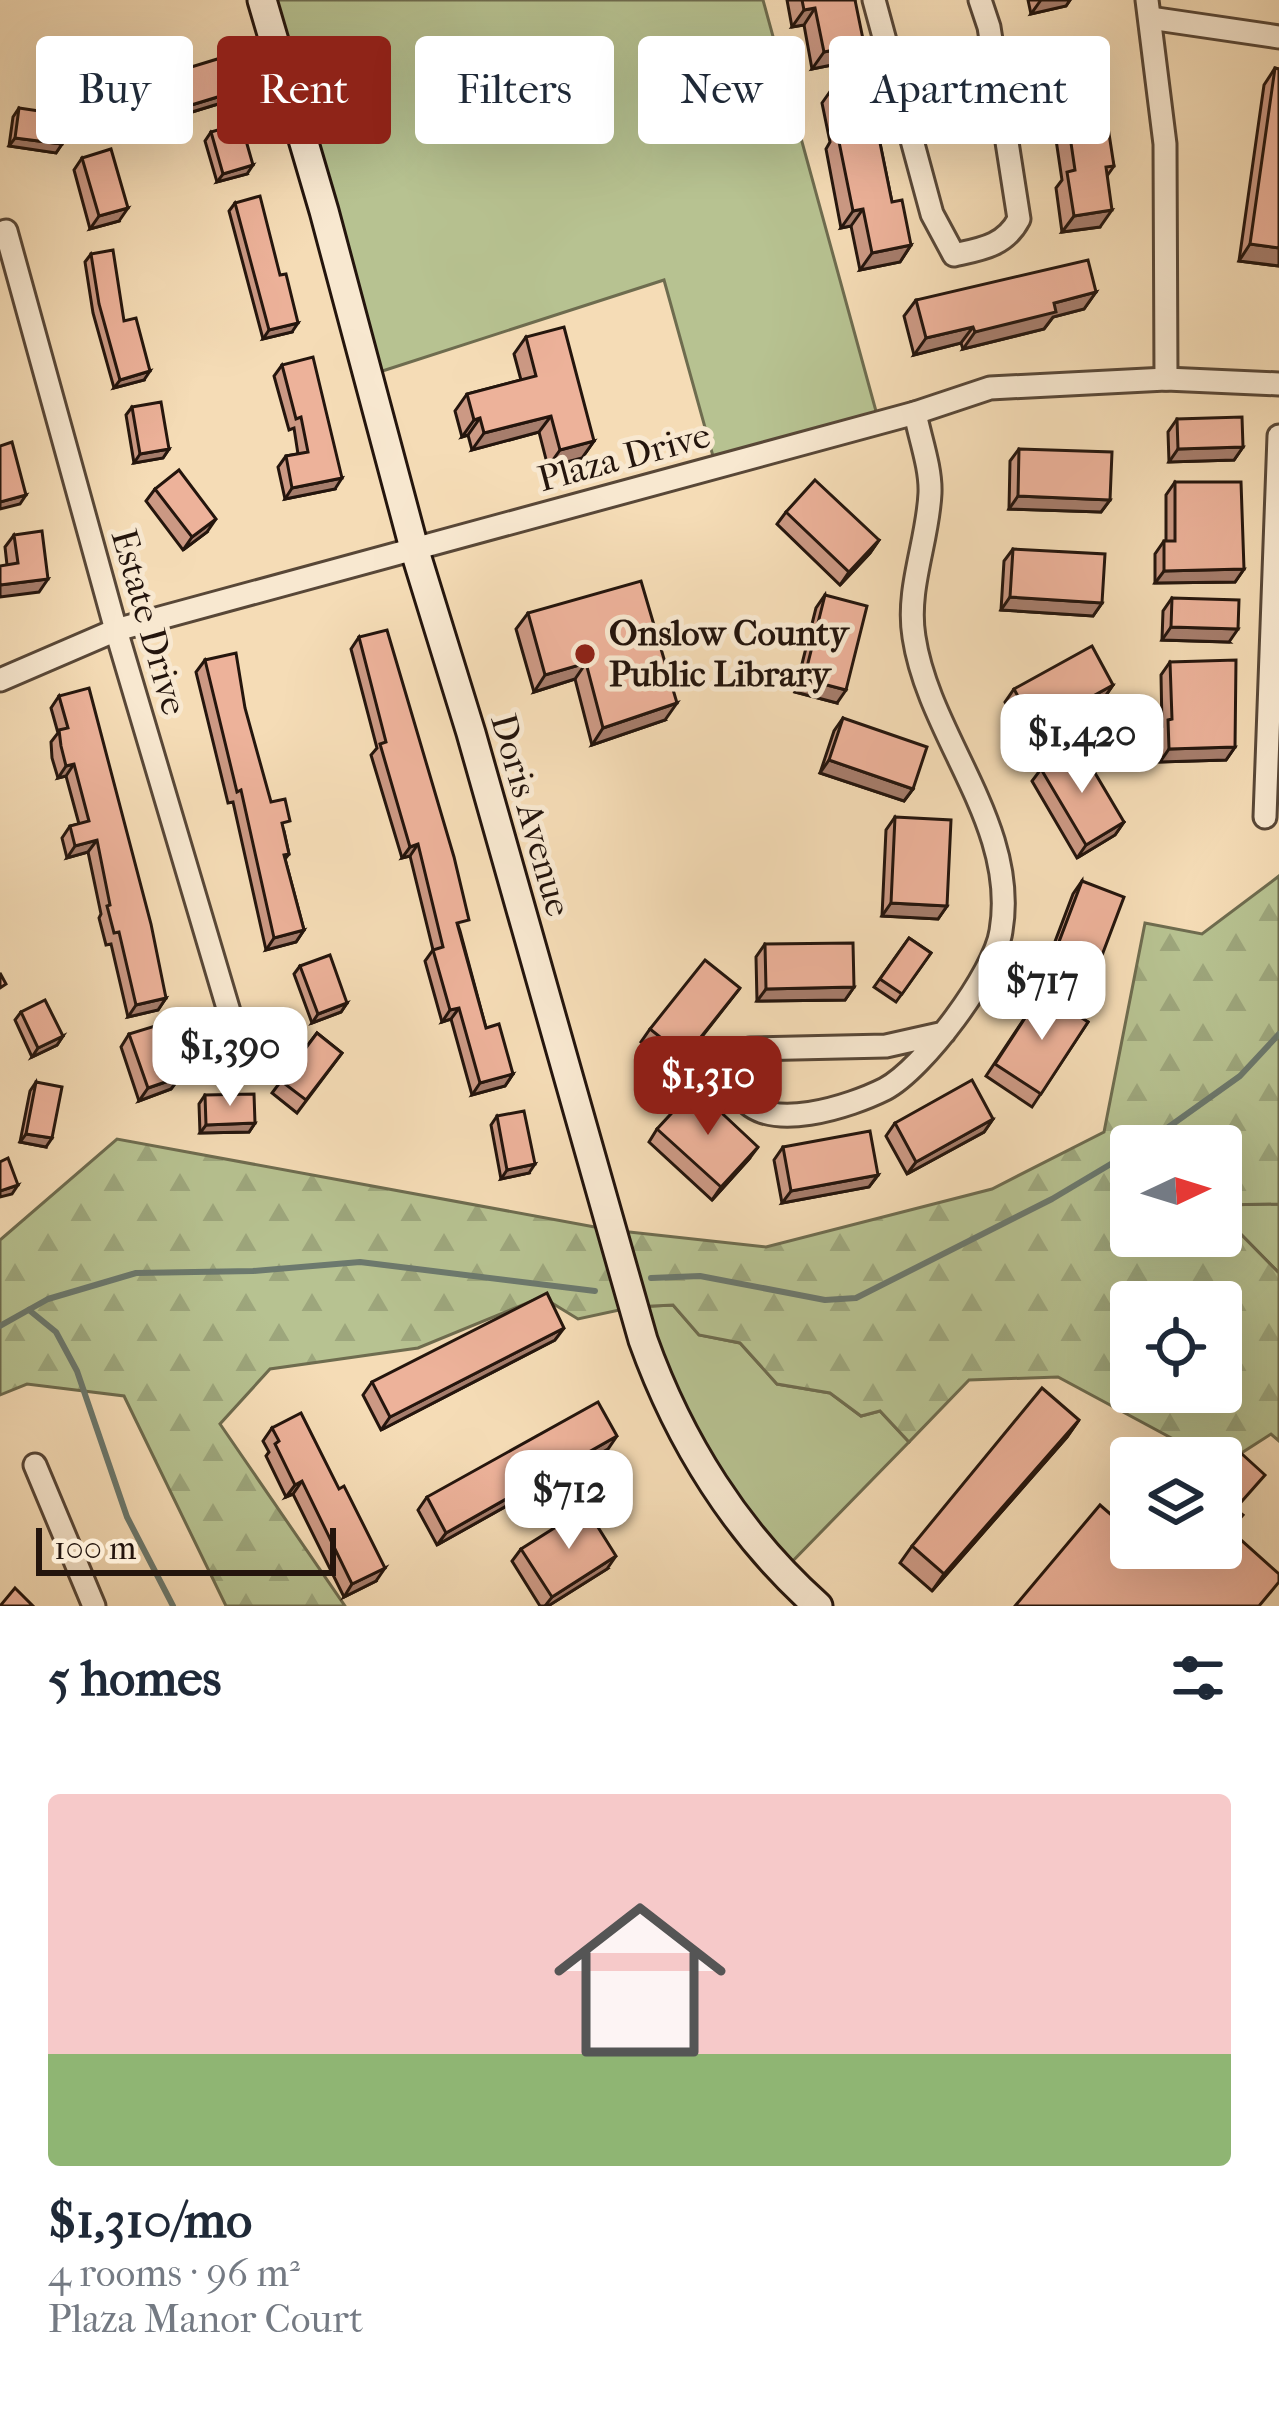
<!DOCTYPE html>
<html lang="en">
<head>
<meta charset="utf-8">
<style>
	body { margin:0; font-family:"IM FELL French Canon",serif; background:#f2f2f3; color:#1f2937; height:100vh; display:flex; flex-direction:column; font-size:45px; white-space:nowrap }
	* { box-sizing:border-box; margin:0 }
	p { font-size:39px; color:#747a83 }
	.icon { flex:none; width:66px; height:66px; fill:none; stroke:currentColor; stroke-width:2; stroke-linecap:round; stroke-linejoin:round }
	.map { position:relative; height:1606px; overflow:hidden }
	.side { display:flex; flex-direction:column; background:#fff; flex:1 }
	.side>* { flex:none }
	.top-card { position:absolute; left:36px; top:36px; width:1209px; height:108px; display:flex; gap:24px }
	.needle { width:78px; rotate:86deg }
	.fabs { position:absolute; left:1110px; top:1125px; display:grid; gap:24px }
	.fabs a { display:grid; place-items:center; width:132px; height:132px; border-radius:12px; background:#fff; box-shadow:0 12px 48px #0002; font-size:60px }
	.scale { position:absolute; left:36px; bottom:30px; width:300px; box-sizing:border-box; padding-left:12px; border:6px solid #24150d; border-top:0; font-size:33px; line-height:42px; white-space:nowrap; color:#24150d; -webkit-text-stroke:9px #f8e8d0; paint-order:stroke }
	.price { position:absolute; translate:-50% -102px; padding:0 27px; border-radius:24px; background:#fff; color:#222; font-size:39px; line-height:78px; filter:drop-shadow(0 3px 6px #0008) }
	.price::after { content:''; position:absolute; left:50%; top:72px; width:36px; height:27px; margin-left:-18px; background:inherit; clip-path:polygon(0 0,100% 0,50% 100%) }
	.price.on { background:#8f2418; color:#fff }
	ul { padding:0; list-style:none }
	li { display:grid; align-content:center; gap:24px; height:636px; padding:0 48px }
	li span { display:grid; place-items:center; height:372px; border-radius:12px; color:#555 }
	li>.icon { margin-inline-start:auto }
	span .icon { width:216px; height:216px; fill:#fffc; stroke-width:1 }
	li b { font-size:51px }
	h2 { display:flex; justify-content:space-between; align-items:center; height:144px; padding:0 48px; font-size:51px }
	.pill { padding:0 42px; border-radius:12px; background:#fff; box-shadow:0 12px 48px #0002; font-size:42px; line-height:108px }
	.pill.on { background:#8f2418; color:#fff }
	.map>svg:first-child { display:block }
	.green { fill:#b7c291; stroke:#6e6c4f; stroke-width:3 }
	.forest { fill:url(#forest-firs); stroke:#6e6c4f; stroke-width:3; fill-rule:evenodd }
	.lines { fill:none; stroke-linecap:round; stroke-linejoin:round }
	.stream { stroke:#6c796e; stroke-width:6 }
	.street-casing { stroke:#584737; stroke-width:27 }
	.secondary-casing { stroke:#24150d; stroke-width:33 }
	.street { stroke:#f8e8d0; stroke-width:21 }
	.secondary { stroke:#f8e8d0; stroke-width:27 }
	.wall { fill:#cc9984; stroke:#24150d; stroke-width:3 }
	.shaded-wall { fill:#a67d6c; stroke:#24150d; stroke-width:3 }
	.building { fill:#edb29a; stroke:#24150d; stroke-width:3 }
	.poi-dot { fill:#8f2418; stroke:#f8e8d0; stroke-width:4.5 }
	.labels { text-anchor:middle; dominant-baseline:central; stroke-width:10; stroke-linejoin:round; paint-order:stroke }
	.street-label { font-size:36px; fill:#24150d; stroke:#f8e8d0 }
	.poi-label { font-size:36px; font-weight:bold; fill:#24150d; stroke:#f8e8d0; text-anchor:start }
</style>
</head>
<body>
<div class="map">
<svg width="1279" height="1606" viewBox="0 0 1279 1606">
	<defs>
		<pattern id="forest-firs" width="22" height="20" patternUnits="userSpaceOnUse" patternTransform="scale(3)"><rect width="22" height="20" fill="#b7c291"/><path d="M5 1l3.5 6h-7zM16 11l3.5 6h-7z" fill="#9da67c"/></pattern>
	</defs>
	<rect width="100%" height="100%" fill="#f5dcb6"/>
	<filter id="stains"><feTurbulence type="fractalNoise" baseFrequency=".00167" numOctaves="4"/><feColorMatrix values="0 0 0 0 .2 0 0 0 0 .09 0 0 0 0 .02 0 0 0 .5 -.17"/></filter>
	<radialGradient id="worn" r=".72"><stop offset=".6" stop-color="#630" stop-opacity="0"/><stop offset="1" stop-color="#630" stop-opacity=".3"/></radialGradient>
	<!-- green -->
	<g class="green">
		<polygon points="262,0 763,0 879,422 716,467 664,280 370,375"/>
		<polygon points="1279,1204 1279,1273 1221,1214 1221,1205"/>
		<polygon points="673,1305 699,1335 740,1343 777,1384 830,1393 861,1416 880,1411 909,1442 782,1572 708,1479 633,1307"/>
	</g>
	<!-- forest -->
	<path class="forest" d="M1279 876V1204L1221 1205V1146H1131V1236H1221V1214L1279 1273V1441L1271 1434 1243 1452 1203 1455 1058 1377 969 1380 909 1442 880 1411 861 1416 830 1393 777 1384 740 1343 699 1335 673 1305 633 1307 578 1319 542 1297 418 1348 270 1369 220 1424 345 1606H226L124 1396 27 1384 0 1395V1240L117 1139 611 1230 766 1247 992 1189 1104 1132 1145 923 1202 934ZM1131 1302H1221V1392H1131Z"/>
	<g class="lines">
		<!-- stream -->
		<g class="stream">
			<polyline points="1142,1146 1240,1076 1279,1034"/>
			<polyline points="651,1278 700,1276 825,1300 856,1298 1052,1199 1131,1152"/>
			<polyline points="29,1310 56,1332 77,1371 127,1517 173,1606"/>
			<polyline points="0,1326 48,1299 136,1273 253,1271 360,1262 595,1291"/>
		</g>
		<defs>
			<g id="street">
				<path d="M874 0 932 214 954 255C981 249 1005 246 1019 219L989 27 980 0"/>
				<polyline points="1147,0 1165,144 1166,379"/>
				<polyline points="1150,18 1279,37"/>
				<polyline points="0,233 6,231 116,630 236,1035"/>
				<path d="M915 413C920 438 931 468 930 493 928 541 906 589 914 637 929 737 1019 825 1001 931 995 973 923 1069 885 1089 851 1106 766 1135 741 1095 737 1087 735 1076 733 1069L750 1049 886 1046 944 1033"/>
				<polyline points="0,680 116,630 915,413 990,388 1166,379 1279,384"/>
				<polyline points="1265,817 1279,436"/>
				<polyline points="35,1465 94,1606"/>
			</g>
			<path id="secondary" d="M262 0 324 211 414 548 471 733 643 1340C679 1441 737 1534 818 1606"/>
		</defs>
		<!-- street casing -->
		<use href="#street" class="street-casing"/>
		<!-- secondary casing -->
		<use href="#secondary" class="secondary-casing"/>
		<!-- street -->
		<use href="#street" class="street"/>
		<!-- secondary -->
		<use href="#secondary" class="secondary"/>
	</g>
	<!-- wall -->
	<g class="wall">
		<polygon points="787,0 855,0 852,61 812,69 804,25 792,27"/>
		<polygon points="1028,0 1070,0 1066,6 1031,14"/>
		<polygon points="1049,46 1093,83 1114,166 1107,176 1100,227 1062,232 1056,188 1062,180 1051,106 1044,107 1037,62"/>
		<polygon points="1275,68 1279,69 1279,266 1239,261 1264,85"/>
		<polygon points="178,71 228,101 182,115 172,80"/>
		<polygon points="834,86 877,129 892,202 911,245 900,262 860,270 851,226 841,228 826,149 830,142 822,103"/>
		<polygon points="19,108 62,144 56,153 9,146 13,117"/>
		<polygon points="211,132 247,174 217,182 205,141"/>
		<polygon points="82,158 119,221 90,229 74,170"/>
		<polygon points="235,203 292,332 263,339 229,211"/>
		<polygon points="91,254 144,380 114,388 93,313 85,262"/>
		<polygon points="1096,292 1084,309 1053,317 1044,329 963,349 961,343 914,355 904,316 916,300"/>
		<polygon points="526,337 594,441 582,458 548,467 539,432 472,450 468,435 462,437 455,411 467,394 521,380 514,354"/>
		<polygon points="282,365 335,489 285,499 278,467 286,456 298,454 294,428 289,430 274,376"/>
		<polygon points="132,407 169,449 163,458 134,463 126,415"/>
		<polygon points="1177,419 1243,447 1234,460 1169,462 1168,432"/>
		<polygon points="1019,449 1110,500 1101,512 1009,509 1010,461"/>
		<polygon points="1175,482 1244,569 1235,582 1155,583 1155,554 1164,541 1166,541 1166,495"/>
		<polygon points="155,489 207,532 183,550 146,501"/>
		<polygon points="786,512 879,540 870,553 840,585 777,524"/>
		<polygon points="14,535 39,592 7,565 5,547"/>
		<polygon points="1013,549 1102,603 1093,616 1001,610 1004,561"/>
		<polygon points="825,595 837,703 795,692 816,608"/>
		<polygon points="1172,598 1229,642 1162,640 1163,611"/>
		<polygon points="528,613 665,720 592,745 575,679 534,692 516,629"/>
		<polygon points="359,637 460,931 486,1028 513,1074 505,1086 472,1095 451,1019 442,1022 425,961 433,950 410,856 402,858 371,755 377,748 351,649"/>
		<polygon points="205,660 284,831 289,854 285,859 304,930 296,942 266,950 233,802 228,803 196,672"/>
		<polygon points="1170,662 1235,747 1226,760 1160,762 1159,732 1162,727 1161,675"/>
		<polygon points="1113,685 1104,698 1026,741 1005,702 1014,689"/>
		<polygon points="59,696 166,998 158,1010 128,1017 111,944 106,945 99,918 101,914 88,852 67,858 62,838 70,826 79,824 66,776 58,778 52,758 51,742 58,733 51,708"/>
		<polygon points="843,718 913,789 904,801 820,773 834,731"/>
		<polygon points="1041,769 1124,822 1115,835 1077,858 1032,781"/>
		<polygon points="895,817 947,906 938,919 882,916 886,830"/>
		<polygon points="1082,881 1084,992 1042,976 1073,894"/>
		<polygon points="909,938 931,953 896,1002 874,987"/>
		<polygon points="765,944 854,987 845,1000 757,1001 756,957"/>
		<polygon points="300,966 347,1003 341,1012 312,1023 294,974"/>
		<polygon points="740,988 676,1070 641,1042 650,1029"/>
		<polygon points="1042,992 1088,1022 1032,1107 986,1076"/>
		<polygon points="21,1012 63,1036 57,1045 32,1057 15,1020"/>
		<polygon points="317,1033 342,1053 297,1113 272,1093"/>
		<polygon points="129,1034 161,1044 180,1077 171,1089 139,1101 121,1047"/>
		<polygon points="36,1082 46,1147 20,1142 30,1091"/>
		<polygon points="205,1095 255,1123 249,1132 200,1133 199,1104"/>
		<polygon points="497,1116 529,1173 501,1179 491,1125"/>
		<polygon points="993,1119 984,1132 907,1174 886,1136 895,1123"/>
		<polygon points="657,1129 749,1159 712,1200 649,1142"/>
		<polygon points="783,1147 878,1175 869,1187 782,1203 774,1160"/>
		<polygon points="555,1340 381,1430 363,1395 372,1382"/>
		<polygon points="1079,1420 1067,1437 932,1591 900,1563 912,1546"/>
		<polygon points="272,1428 376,1581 344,1597 293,1494 286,1497 266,1456 269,1452 263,1441"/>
		<polygon points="608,1449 437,1545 418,1510 427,1497"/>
		<polygon points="521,1549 607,1569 548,1606 540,1606 512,1561"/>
	</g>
	<!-- shaded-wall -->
	<g class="shaded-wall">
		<polygon points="1041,0 1070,0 1066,6 1031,14"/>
		<polygon points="815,8 804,25 792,27 804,10"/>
		<polygon points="864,44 852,61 812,69 824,52"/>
		<polygon points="1063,89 1051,106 1044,107 1055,90"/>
		<polygon points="234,92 228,101 182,115 188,106"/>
		<polygon points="15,138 62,144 56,153 9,146"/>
		<polygon points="253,165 247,174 217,182 223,174"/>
		<polygon points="128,208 119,221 90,229 99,216"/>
		<polygon points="863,209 851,226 841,228 853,211"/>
		<polygon points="1112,210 1100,227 1062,232 1074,216"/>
		<polygon points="1250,244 1279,248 1279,266 1239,261"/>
		<polygon points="911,245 900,262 860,270 872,253"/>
		<polygon points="1096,292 1084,309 1053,317 1044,329 963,349 975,332 1054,303"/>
		<polygon points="298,323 292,332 263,339 269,330"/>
		<polygon points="973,327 961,343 914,355 926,338"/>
		<polygon points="150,371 144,380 114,388 120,380"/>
		<polygon points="551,416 539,432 472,450 484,433"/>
		<polygon points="480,418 468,435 462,437 474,420"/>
		<polygon points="594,441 582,458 548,467 560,450"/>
		<polygon points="1243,447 1234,460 1169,462 1178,449"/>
		<polygon points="169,449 163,458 134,463 140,454"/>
		<polygon points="342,478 335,489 285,499 292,488"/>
		<polygon points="26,495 20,504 0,509 0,502"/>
		<polygon points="1018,496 1110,500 1101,512 1009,509"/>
		<polygon points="216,519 207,532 183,550 192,537"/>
		<polygon points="879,540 870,553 840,585 849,572"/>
		<polygon points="1244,569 1235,582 1155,583 1164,571"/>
		<polygon points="48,579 39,592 0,597 0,585"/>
		<polygon points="1010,597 1102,603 1093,616 1001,610"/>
		<polygon points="1171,627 1238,629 1229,642 1162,640"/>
		<polygon points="586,663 575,679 534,692 545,675"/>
		<polygon points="804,679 846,690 837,703 795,692"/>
		<polygon points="1113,685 1104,698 1026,741 1035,728"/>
		<polygon points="677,703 665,720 592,745 603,728"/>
		<polygon points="1235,747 1226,760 1160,762 1169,749"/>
		<polygon points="829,760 913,789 904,801 820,773"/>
		<polygon points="74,764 66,776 58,778 66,766"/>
		<polygon points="1124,822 1115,835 1077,858 1086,845"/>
		<polygon points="97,840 88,852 67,858 75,846"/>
		<polygon points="418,844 410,856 402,858 410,847"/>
		<polygon points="891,903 947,906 938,919 882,916"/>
		<polygon points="304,930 296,942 266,950 274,938"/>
		<polygon points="1051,963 1093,979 1084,992 1042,976"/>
		<polygon points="854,987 845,1000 757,1001 766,989"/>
		<polygon points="166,998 158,1010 128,1017 136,1005"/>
		<polygon points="347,1003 341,1012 312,1023 318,1014"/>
		<polygon points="459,1008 451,1019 442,1022 450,1010"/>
		<polygon points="63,1036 57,1045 32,1057 38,1048"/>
		<polygon points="513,1074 505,1086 472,1095 480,1083"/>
		<polygon points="180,1077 171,1089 139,1101 148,1088"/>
		<polygon points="993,1119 984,1132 907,1174 916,1162"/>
		<polygon points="255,1123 249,1132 200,1133 206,1125"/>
		<polygon points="26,1134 52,1138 46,1147 20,1142"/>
		<polygon points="758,1147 749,1159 712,1200 721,1187"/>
		<polygon points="535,1164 529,1173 501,1179 507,1170"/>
		<polygon points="878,1175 869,1187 782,1203 791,1191"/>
		<polygon points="18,1185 12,1194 0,1197 0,1191"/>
		<polygon points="564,1328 555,1340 381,1430 390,1417"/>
		<polygon points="1079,1420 1067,1437 932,1591 944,1574"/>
		<polygon points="617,1436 608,1449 437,1545 446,1533"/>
		<polygon points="302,1481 293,1494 286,1497 295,1485"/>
		<polygon points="616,1556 607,1569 548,1606 545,1606 552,1597"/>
		<polygon points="385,1568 376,1581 344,1597 352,1584"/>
	</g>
	<!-- building -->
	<g class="building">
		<polygon points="802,0 855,0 864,44 824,52 815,8 804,10"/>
		<polygon points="1087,40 1093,83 1101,82 1114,166 1106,167 1112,210 1074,216 1067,172 1075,170 1063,89 1055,90 1049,46"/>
		<polygon points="224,57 234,92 188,106 178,71"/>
		<polygon points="1275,68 1279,69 1279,248 1250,244"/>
		<polygon points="873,78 882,121 876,123 892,202 902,200 911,245 872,253 863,209 853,211 837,132 843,131 834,86"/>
		<polygon points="19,108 66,115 62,144 15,138"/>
		<polygon points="241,123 253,165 223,174 211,132"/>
		<polygon points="111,149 128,208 99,216 82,158"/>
		<polygon points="260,196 280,275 286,274 298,323 269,330 235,203"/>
		<polygon points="113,250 124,321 136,318 150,371 120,380 99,304 91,254"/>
		<polygon points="1088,260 1096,292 1054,303 1056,312 975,332 973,327 926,338 916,300"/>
		<polygon points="564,327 594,441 560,450 551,416 484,433 480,418 474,420 467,394 536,376 526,337"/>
		<polygon points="313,357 342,478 292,488 286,456 308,452 301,417 296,419 282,365"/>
		<polygon points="161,402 169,449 140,454 132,407"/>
		<polygon points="1242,417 1243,447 1178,449 1177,419"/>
		<polygon points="12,442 26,495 0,502 0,446"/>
		<polygon points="1019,449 1112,452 1110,500 1018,496"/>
		<polygon points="179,470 216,519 192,537 155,489"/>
		<polygon points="815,480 879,540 849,572 786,512"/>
		<polygon points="1175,482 1241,482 1244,569 1164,571 1164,541 1175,541"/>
		<polygon points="42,531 48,579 0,585 0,566 18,563 14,535"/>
		<polygon points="1013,549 1105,554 1102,603 1010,597"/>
		<polygon points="641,581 677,703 603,728 586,663 545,675 528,613"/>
		<polygon points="825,595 867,606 846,690 804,679"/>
		<polygon points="1172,598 1239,600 1238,629 1171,627"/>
		<polygon points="387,630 454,857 469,920 457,923 486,1028 499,1024 513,1074 480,1083 459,1008 450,1010 433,950 443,947 418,844 410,847 380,744 386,742 359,637"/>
		<polygon points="1092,646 1113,685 1035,728 1014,689"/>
		<polygon points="236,653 245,708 271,802 285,799 290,821 282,823 289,854 284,855 304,930 274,938 241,790 237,792 205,660"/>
		<polygon points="1236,660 1235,747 1169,749 1168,720 1172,719 1170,662"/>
		<polygon points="89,688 151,924 166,998 136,1005 119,932 114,933 107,906 110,905 97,840 75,846 70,826 89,821 74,764 66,766 61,746 59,730 68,728 59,696"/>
		<polygon points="843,718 927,747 913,789 829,760"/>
		<polygon points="1079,746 1124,822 1086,845 1041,769"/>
		<polygon points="895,817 951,820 947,906 891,903"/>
		<polygon points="1082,881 1124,897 1093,979 1051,963"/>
		<polygon points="909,938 931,953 902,994 880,979"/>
		<polygon points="853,943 854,987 766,989 765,944"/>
		<polygon points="330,955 347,1003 318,1014 300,966"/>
		<polygon points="705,960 740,988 685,1057 650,1029"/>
		<polygon points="0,973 6,984 0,988"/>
		<polygon points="1042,992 1088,1022 1041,1094 995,1064"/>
		<polygon points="45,1000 63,1036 38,1048 21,1012"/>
		<polygon points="155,1026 161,1044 168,1041 180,1077 148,1088 129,1034"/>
		<polygon points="317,1033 342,1053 306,1100 281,1081"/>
		<polygon points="972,1080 993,1119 916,1162 895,1123"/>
		<polygon points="36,1082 62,1087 52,1138 26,1134"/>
		<polygon points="695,1088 758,1147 721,1187 657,1129"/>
		<polygon points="254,1094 255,1123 206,1125 205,1095"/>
		<polygon points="524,1111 535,1164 507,1170 497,1116"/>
		<polygon points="870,1131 878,1175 791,1191 783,1147"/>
		<polygon points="8,1158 18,1185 0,1191 0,1162"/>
		<polygon points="547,1293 564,1328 390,1417 372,1382"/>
		<polygon points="1042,1388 1079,1420 944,1574 912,1546"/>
		<polygon points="598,1402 617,1436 446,1533 427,1497"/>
		<polygon points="301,1413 339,1489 344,1486 385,1568 352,1584 302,1481 295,1485 275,1444 279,1441 272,1428"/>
		<polygon points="1231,1444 1265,1475 1235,1509 1243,1515 1230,1530 1279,1574 1279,1582 1259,1606 1015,1606 1100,1505 1131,1532 1131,1548 1221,1548 1221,1458 1218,1458"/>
		<polygon points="586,1508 616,1556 552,1597 521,1549"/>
		<polygon points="15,1588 33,1606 0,1606"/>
	</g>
	<!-- markers -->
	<circle class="poi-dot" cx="585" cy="654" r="12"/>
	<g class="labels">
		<!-- street labels -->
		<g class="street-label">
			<text transform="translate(624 457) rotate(-15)">Plaza Drive</text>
			<text transform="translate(149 622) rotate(74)">Estate Drive</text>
			<text transform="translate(531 815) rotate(74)">Doris Avenue</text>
		</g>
		<!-- poi labels -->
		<g class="poi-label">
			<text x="609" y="633">Onslow County<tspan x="609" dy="41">Public Library</tspan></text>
		</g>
	</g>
	<rect width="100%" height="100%" filter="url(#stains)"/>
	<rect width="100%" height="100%" fill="url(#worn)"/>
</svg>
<div class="fabs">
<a><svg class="needle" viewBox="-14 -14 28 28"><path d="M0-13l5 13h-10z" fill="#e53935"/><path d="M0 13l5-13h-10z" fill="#747a83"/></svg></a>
<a><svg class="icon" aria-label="locate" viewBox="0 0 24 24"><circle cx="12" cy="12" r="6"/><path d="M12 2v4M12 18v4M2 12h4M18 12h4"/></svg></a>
<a><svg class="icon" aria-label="layers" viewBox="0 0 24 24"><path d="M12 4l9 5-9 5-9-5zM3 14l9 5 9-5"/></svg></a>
</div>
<div class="scale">100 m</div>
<b class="price" style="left:1082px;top:796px">$1,420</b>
<b class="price" style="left:1042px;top:1043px">$717</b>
<b class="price" style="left:230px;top:1109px">$1,390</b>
<b class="price on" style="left:708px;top:1138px">$1,310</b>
<b class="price" style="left:569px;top:1552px">$712</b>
<div class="top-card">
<a class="pill">Buy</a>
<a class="pill on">Rent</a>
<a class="pill">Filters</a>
<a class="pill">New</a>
<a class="pill">Apartment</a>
</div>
</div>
<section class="side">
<h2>5 homes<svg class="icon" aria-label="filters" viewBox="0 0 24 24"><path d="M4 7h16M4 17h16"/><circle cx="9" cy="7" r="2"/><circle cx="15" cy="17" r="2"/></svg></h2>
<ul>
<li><span style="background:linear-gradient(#f6c9c9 70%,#8fb573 0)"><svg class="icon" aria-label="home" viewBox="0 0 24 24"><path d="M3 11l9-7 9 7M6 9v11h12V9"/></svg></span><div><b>$1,310/mo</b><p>4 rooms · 96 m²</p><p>Plaza Manor Court</p></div></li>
</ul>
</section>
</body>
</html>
